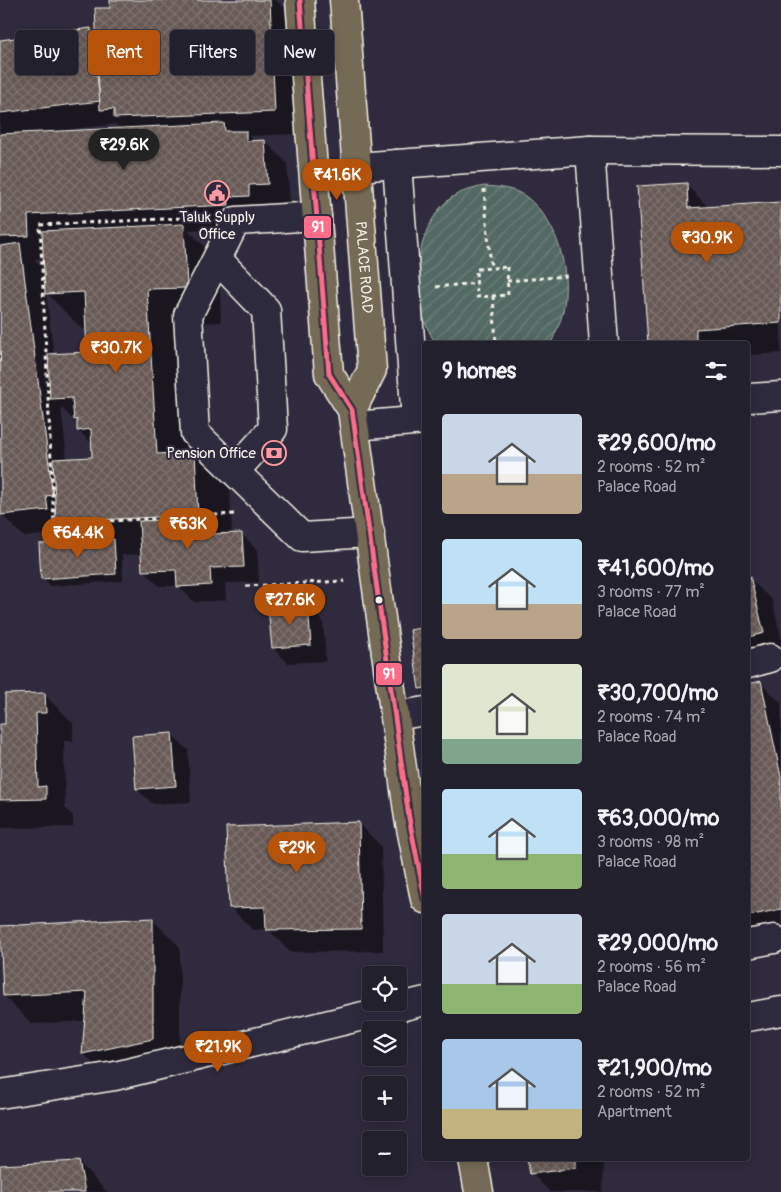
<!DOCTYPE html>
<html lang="en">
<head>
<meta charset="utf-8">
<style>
	body { margin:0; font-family:Pangolin,sans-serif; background:#2b2836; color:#f1f3f6; height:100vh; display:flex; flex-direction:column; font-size:19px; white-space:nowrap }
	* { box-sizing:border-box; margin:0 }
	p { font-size:16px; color:#a3a3aa }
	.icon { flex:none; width:28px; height:28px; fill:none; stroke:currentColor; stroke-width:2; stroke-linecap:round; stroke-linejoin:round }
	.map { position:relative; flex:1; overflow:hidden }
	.sheet { position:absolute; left:422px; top:341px; width:328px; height:820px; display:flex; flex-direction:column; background:#23202e; border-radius:5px; box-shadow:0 2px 12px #0003,0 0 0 1px #403e4a }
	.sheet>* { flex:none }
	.top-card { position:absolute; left:15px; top:30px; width:332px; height:45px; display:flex; gap:10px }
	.fabs { position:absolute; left:362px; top:966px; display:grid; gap:10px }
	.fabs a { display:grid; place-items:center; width:45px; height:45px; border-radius:5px; background:#23202e; box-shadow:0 2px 12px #0003,0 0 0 1px #403e4a; font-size:25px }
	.price { position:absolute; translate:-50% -42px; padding:0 11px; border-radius:18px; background:#b45309; color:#fff; font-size:16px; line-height:32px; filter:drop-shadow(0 1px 2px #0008) }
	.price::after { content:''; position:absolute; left:50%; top:30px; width:15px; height:11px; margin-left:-8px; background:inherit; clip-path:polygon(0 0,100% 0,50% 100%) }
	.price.on { background:#222; color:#fff }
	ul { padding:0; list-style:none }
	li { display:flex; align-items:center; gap:15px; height:125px; padding:0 20px }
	li span { display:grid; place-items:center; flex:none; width:140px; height:100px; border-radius:5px; color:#555 }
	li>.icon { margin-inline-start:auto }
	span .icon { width:60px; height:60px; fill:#fffc; stroke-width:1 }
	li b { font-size:21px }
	h2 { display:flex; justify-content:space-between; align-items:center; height:60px; padding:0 20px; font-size:21px }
	.tag { padding:0 18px; border-radius:5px; background:#23202e; box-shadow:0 2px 12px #0003,0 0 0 1px #403e4a; font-size:18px; line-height:45px }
	.tag.on { background:#b45309; color:#fff }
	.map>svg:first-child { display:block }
	.garden { fill:url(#garden-furrows); stroke:#a4ada6 }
	.shadow { fill:#0007; fill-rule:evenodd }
	.building { fill:url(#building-cross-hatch); stroke:#f4f1e8 }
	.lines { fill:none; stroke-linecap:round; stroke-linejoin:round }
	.minor-casing { stroke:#f4f1e8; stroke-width:31 }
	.major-casing { stroke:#f4f1e8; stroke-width:31 }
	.path { stroke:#f4f1e8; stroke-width:3; stroke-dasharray:4 4; stroke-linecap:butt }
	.minor { stroke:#2f2a3d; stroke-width:28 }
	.major { stroke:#756a55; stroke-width:28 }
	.bus-1-casing { stroke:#2f2a3d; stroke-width:9 }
	.bus-1 { stroke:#fb6d88; stroke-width:5 }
	.bus-dot { fill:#f4f1e8; stroke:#2f2a3d; stroke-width:2 }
	.labels { text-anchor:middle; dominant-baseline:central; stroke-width:4; stroke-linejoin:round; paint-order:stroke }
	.poi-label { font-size:15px; fill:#f4f1e8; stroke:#2f2a3d }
	.street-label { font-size:15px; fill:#f4f1e8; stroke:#2f2a3d }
	.line-badge { stroke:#2f2a3d; stroke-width:2 }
	.badge-label { font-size:14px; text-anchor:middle; font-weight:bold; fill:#fff }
</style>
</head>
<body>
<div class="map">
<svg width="781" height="1192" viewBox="0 0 781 1192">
	<defs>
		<pattern id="garden-furrows" width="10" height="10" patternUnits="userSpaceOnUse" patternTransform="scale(1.25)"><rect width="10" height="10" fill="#536964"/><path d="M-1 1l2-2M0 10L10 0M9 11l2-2" fill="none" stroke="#6c7f7a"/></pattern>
		<pattern id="building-cross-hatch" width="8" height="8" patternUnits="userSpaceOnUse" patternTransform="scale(1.25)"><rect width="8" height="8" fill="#685a56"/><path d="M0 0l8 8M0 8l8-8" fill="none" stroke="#7e726e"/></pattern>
	</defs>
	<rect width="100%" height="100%" fill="#2f2a3d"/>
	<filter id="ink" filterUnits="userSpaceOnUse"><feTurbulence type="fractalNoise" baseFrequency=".02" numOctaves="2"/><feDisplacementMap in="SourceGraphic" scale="10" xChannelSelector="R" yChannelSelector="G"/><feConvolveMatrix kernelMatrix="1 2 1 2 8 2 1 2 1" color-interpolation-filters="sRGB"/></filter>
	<g filter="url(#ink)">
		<!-- garden -->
		<path class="garden" d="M484 186C498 187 513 188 525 196 559 221 571 272 563 311 561 322 555 333 551 344H436C414 309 412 268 427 230 432 220 437 210 446 202 456 192 471 189 484 186Z"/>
		<!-- shadow -->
		<g class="shadow">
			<path d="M111 0H276L292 16 296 134 249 136 255 142 265 141 287 163 290 206 250 227 188 230 219 261 221 322 182 324 189 454 194 453 230 489 232 535 242 534 257 550 259 582 225 583 226 600 194 602 178 586H159L144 571 143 554 122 555 123 581 50 586 42 579 79 543 68 532 24 537 2 515 0 501V41L90 30 98 37 111 9ZM115 124 121 129 65 132V130ZM45 258V276H44L42 267 34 259ZM46 293 82 329H87L88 353 54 355ZM61 407 78 425V430L93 445 94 458 67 459Z"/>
			<polygon points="686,184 709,208 781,203 781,353 748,355 748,344 649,344"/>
			<polygon points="748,578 749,578 772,600 781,637 781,656 748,664"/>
			<polygon points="308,606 323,622 326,661 288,663 273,648"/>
			<polygon points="760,682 781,703 781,943 748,950 748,685"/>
			<polygon points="45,695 73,723 73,741 64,741 65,808 73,816 73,827 0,828 0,726 7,726"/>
			<polygon points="172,735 188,750 191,802 153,804 137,789"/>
			<polygon points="358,823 381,846 383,951 290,952 268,929 253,930 230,907"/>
			<polygon points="152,919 180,947 180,1067 111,1082 84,1054 86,1021 32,1024 4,996"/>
			<polygon points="528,1159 608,1159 604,1159 603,1192 550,1192 531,1173"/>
			<polygon points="79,1162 107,1192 0,1192 0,1166"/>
		</g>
		<!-- building -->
		<g class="building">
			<polygon points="110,0 270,0 275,112 114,118 114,109 100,110 95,8 110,8"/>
			<polygon points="91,28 100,101 0,113 0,40"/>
			<polygon points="224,123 225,131 246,131 246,141 265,140 268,184 249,185 249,196 228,197 229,205 28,215 29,236 0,237 0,134"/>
			<polygon points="687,183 688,208 781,202 781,323 696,329 696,344 648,344 637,186"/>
			<polygon points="184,224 187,288 147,289 157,454 195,452 198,515 56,522 53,459 92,457 91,429 77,431 77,419 74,420 72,398 50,399 48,354 87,352 84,292 45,294 42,231"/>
			<polygon points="20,243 53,495 46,496 48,510 1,515 0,246"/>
			<polygon points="207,518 208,534 242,533 244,567 210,568 211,585 177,587 176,570 142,571 139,521"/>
			<polygon points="114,539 116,574 41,579 39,544"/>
			<polygon points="750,576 764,633 748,637 748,577"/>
			<polygon points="308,605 311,645 272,648 268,607"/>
			<polygon points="425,627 425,688 419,689 410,630"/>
			<polygon points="761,681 781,777 781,909 748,916 748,684"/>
			<polygon points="45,693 46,713 36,713 38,787 46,786 46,799 0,800 0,724 5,724 5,694"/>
			<polygon points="172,733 176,786 136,789 132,736"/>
			<polygon points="359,822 361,929 266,930 265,907 229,908 226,827"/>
			<polygon points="153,918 153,1039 82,1054 87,992 3,996 0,926"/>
			<polygon points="527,1159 576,1159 576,1168 530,1174"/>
			<polygon points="79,1161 85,1192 0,1192 0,1165"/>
		</g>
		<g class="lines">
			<defs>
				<g id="minor">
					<polyline points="590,150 781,151"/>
					<polyline points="397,164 416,420"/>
					<polyline points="356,167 590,150 604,344"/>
					<polyline points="317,216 236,221 188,315 195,433 302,537 370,533"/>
					<polyline points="218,260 266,310 273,429 235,471"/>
					<polyline points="748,398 781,396"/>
					<polyline points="355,426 425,420"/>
					<polyline points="748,664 770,658"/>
					<polyline points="395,716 425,711"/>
					<polyline points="748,944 774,939"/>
					<polyline points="748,1017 781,1011"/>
					<polyline points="0,1094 115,1076 425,1001"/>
				</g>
				<g id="major">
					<polyline points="300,0 329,374 352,410 409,818 425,899"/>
					<path id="s1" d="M344 0 372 370 352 410"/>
					<polyline points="473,1159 479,1192"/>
				</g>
			</defs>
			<!-- minor casing -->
			<use href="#minor" class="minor-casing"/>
			<!-- major casing -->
			<use href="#major" class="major-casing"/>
			<!-- path -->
			<g class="path">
				<polyline points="484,189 491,268"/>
				<polyline points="204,217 40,225 54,524 234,514"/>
				<polygon points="507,267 508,295 477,297 476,269"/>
				<polyline points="507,281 568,276"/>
				<polyline points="436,287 477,283"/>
				<polyline points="493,296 496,344"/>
				<polyline points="246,586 345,581"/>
			</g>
			<!-- minor -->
			<use href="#minor" class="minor"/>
			<!-- major -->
			<use href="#major" class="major"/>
			<defs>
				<polyline id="bus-1" points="300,0 329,374 352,410 409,818 425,899"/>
			</defs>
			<!-- bus-1 casing -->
			<use href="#bus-1" class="bus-1-casing"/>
			<!-- bus-1 -->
			<use href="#bus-1" class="bus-1"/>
		</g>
	</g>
	<!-- icons -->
	<defs>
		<symbol id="civic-ring" viewBox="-11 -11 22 22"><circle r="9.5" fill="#2f2a3d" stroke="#ff9aa2" stroke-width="1.5"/><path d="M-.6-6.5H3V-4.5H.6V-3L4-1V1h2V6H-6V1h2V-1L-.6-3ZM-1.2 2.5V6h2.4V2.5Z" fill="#ff9aa2"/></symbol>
		<symbol id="bank-ring" viewBox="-11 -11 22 22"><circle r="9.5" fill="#2f2a3d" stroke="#ff9aa2" stroke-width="1.5"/><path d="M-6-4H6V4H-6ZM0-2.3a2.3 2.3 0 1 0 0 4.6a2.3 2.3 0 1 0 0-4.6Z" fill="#ff9aa2"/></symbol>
	</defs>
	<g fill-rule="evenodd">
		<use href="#civic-ring" x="203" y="179" width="28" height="28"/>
		<use href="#bank-ring" x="260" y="439" width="28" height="28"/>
	</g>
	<!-- markers -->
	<circle class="bus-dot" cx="379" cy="600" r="4.5"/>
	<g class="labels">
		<!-- poi labels -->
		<g class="poi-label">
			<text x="217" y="217">Taluk Supply<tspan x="217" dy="17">Office</tspan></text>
			<text x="256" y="453" text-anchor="end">Pension Office</text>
		</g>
		<!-- street labels -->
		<g class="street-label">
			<text stroke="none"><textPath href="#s1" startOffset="268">PALACE ROAD</textPath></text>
		</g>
	</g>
	<g class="line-badge">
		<rect x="303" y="215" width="29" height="24" rx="5" fill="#fb6d88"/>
		<rect x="375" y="662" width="28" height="24" rx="5" fill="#fb6d88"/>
	</g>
	<g class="badge-label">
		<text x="318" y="232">91</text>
		<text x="389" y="679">91</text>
	</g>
</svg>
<div class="fabs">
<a><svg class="icon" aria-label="locate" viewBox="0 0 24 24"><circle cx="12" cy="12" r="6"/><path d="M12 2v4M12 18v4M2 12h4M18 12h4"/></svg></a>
<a><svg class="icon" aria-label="layers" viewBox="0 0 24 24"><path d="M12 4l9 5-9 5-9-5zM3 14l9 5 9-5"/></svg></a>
<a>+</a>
<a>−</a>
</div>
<b class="price on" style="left:124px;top:171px">₹29.6K</b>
<b class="price" style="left:337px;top:201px">₹41.6K</b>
<b class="price" style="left:707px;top:264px">₹30.9K</b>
<b class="price" style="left:116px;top:374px">₹30.7K</b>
<b class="price" style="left:188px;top:550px">₹63K</b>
<b class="price" style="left:78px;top:559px">₹64.4K</b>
<b class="price" style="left:290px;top:626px">₹27.6K</b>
<b class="price" style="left:297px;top:874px">₹29K</b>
<b class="price" style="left:218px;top:1073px">₹21.9K</b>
<div class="top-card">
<a class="tag">Buy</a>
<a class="tag on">Rent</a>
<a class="tag">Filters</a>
<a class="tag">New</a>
</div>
<section class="sheet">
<h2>9 homes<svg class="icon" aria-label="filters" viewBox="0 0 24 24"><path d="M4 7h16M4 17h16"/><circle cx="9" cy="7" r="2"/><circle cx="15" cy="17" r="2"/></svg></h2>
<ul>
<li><span style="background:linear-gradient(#c9d6e8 60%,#b9a48a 0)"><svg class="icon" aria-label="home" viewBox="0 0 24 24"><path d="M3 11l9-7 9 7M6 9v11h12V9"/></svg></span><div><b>₹29,600/mo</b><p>2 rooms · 52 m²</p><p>Palace Road</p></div></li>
<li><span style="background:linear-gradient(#bfe0f5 65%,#b9a48a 0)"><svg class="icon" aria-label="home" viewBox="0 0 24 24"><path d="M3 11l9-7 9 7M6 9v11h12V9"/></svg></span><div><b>₹41,600/mo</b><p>3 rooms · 77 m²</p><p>Palace Road</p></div></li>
<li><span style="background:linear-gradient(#dfe7d0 75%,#7fa58c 0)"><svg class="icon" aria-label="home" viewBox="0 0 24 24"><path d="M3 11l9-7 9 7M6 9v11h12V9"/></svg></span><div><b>₹30,700/mo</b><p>2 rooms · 74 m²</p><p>Palace Road</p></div></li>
<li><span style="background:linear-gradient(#bfe0f5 65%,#8fb573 0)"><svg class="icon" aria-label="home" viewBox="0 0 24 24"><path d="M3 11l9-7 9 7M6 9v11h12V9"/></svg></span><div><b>₹63,000/mo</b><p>3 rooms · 98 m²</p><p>Palace Road</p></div></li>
<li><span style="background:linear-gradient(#c9d6e8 70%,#8fb573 0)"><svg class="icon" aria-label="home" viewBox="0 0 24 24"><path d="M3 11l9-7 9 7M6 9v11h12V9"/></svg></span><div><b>₹29,000/mo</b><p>2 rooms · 56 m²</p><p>Palace Road</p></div></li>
<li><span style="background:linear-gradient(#a9c7e8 70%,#c2b280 0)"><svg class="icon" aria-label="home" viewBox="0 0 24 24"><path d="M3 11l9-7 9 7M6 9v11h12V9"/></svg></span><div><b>₹21,900/mo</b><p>2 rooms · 52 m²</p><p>Apartment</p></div></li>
</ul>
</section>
</div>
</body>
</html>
